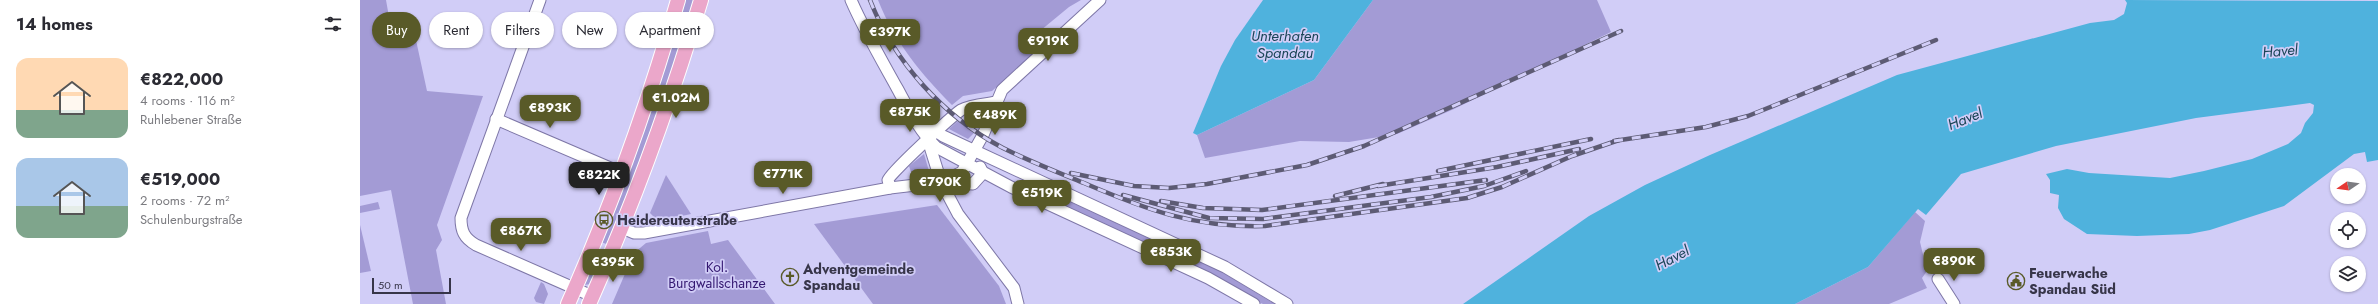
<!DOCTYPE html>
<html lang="en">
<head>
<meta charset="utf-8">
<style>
	body { margin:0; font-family:Jost,sans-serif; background:#f7f7f7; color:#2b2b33; height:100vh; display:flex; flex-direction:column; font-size:15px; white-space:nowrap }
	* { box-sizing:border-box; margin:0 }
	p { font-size:13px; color:#7c7c81 }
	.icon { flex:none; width:22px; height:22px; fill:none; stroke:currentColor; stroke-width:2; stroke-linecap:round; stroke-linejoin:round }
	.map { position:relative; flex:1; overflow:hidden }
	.panel { display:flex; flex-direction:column; background:#fff; width:360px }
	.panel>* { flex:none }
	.guide { position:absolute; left:12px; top:12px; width:380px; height:36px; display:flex; gap:8px }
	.needle { width:26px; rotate:257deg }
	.controls { position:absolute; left:1970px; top:168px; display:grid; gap:8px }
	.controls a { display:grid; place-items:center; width:36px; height:36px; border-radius:50%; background:#fff; box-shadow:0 1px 3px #0004; font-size:20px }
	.scale { position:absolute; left:12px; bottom:10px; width:79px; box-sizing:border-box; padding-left:4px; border:2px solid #373549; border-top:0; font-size:11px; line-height:14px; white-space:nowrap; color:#373549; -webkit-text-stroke:3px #d1cdf7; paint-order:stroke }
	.price { position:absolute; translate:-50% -34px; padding:0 9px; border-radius:8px; background:#595a28; color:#fff; font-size:13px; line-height:26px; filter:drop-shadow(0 1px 2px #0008) }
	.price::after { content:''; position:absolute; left:50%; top:24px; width:12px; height:9px; margin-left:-6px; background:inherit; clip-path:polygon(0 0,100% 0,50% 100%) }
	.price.current { background:#222; color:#fff }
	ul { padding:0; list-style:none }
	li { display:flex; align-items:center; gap:12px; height:100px; padding:0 16px }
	li span { display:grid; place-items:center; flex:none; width:112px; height:80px; border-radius:12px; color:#555 }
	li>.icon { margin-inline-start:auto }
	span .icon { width:48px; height:48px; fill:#fffc; stroke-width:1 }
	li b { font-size:17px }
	h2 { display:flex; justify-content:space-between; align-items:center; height:48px; padding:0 16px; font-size:17px }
	.tag { padding:0 14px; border-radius:18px; background:#fff; box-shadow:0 1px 3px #0004; font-size:14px; line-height:36px }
	.tag.current { background:#595a28; color:#fff }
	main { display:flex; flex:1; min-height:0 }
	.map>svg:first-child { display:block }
	.green { fill:#a39bd5 }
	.water { fill:#4fb2dd }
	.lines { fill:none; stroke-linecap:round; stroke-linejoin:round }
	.minor-casing { stroke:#7e77a7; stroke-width:13 }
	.major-casing { stroke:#fff; stroke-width:16 }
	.minor { stroke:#fff; stroke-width:11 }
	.major { stroke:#eba7ca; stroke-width:14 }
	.rail-casing { stroke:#5d5b74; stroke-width:4.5 }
	.rail { stroke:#d1cdf7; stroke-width:3; stroke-dasharray:9; stroke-linecap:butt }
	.labels { text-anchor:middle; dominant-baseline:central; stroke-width:3.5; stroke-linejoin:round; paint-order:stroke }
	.poi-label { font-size:14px; font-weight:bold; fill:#373549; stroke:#d1cdf7; text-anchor:start }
	.park-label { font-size:14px; fill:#341871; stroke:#d1cdf7 }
	.water-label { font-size:15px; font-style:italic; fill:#1a4557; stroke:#d1cdf7 }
</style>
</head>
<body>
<main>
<section class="panel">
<h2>14 homes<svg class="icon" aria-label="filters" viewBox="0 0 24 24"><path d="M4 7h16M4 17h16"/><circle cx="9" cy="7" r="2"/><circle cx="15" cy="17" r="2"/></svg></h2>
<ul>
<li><span style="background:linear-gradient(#ffd9b3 65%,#7fa58c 0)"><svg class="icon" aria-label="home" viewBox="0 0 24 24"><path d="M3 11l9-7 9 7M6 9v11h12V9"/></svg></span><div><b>€822,000</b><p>4 rooms · 116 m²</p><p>Ruhlebener Straße</p></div></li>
<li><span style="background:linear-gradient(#a9c7e8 60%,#7fa58c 0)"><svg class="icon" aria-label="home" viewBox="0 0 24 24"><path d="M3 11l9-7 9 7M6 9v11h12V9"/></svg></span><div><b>€519,000</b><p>2 rooms · 72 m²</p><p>Schulenburgstraße</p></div></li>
</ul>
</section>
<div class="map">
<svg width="2018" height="304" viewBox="0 0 2018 304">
	<rect width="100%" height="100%" fill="#d1cdf7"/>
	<!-- green -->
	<g class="green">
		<polygon points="0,0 26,0 29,17 51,17 67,91 123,96 77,225 82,240 76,250 86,304 53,304 31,190 0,196"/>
		<polygon points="323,0 335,0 307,91 249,245 241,242"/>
		<path d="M518 0H721L709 7 669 40 677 51 632 91 603 96 592 105C561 74 534 41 518 0Z"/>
		<polygon points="1013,0 1237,0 1251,32 1094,109 1037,134 989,142 940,141 845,158 837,135 954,80"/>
		<polygon points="598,121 614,133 608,139 589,129"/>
		<polygon points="564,154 569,171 552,175 549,166"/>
		<polygon points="306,175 331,214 298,221 290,213"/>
		<polygon points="663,180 860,271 915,304 903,304 660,186"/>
		<polygon points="18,202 20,209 0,213 0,206"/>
		<polygon points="577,205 639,286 646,304 513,304 454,224"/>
		<polygon points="1555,212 1565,221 1560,242 1567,271 1562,278 1567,288 1529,304 1435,304 1508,267"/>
		<polygon points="0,225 11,271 0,273"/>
		<polygon points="348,231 351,244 368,240 415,304 252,304 274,253 286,243"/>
		<polygon points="237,250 246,253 231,284 224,285"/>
		<polygon points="181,282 184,284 188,294 184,304 176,302 174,298"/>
	</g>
	<!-- water -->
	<g class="water">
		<polygon points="903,0 1013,0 954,80 837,135 833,133 861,66 875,40"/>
		<polygon points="1765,0 2018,1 2018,160 2007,162 2005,152 1994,154 1924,206 1850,230 1829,234 1777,236 1727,234 1704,219 1698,208 1699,195 1690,193 1690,180 1686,174 1707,169 1729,173 1810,178 1844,171 1892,159 1928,144 1941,133 1945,123 1953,113 1954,105 1950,103 1836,118 1696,146 1601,174 1566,215 1558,209 1508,267 1435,304 1103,304 1229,216 1285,185 1350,155 1537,75 1730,23 1754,20 1764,14 1767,3"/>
	</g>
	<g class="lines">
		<defs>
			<g id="minor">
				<path d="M180 0 101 218C101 231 104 238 116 245L232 296"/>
				<path d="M491 0C504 30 521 59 537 88 548 108 559 131 576 147L651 187 848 278 894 304"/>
				<polyline points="136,119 262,173"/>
				<polyline points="558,119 583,136 865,267 927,304"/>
				<polyline points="568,140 581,182 598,214 654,288 658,304"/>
				<polyline points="583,181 602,172 623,135 642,90 740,0"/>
				<path d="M530 188 528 180C529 174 592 116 601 110 610 105 626 104 637 102"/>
				<polyline points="262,228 274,233 284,233 530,188 581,182 613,184 623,173 620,167"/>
				<polyline points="1578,279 1594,304"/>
			</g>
			<g id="major">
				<path d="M208 304C252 205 288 104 318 0"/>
				<path d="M229 304C273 205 310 104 341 0"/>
			</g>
		</defs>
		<!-- minor casing -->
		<use href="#minor" class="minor-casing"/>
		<!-- major casing -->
		<use href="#major" class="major-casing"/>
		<!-- minor -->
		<use href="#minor" class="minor"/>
		<!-- major -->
		<use href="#major" class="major"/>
		<defs>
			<g id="rail">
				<path d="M510 0C534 62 584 117 643 148 669 161 697 172 724 183 787 210 835 228 905 226L1107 198 1142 187 1212 156 1259 140"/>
				<polyline points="1254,141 1346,127 1388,116 1576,40"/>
				<polyline points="1078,171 1231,139"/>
				<polyline points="711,173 774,186 809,188 847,184 947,165 1004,146 1261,31"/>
				<polyline points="1018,186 1137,167 1219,149"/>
				<polyline points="763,195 849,218 903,219 1071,197 1124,186 1166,171"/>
				<polyline points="975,196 1023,184"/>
				<polyline points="801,201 843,208 902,210 1126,180"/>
			</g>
		</defs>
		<!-- rail casing -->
		<use href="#rail" class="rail-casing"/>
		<!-- rail -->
		<use href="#rail" class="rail"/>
	</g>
	<!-- icons -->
	<defs>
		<symbol id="bus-ring" viewBox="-11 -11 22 22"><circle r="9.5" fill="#d1cdf7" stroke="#595a28" stroke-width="1.5"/><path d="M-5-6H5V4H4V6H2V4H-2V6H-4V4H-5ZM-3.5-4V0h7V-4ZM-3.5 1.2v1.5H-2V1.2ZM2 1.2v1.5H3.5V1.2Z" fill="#595a28"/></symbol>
		<symbol id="church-ring" viewBox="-11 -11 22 22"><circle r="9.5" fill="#d1cdf7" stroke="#595a28" stroke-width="1.5"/><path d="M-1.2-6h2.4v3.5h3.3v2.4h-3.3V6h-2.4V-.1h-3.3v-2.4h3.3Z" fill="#595a28"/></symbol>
		<symbol id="civic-ring" viewBox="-11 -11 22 22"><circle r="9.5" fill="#d1cdf7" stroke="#595a28" stroke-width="1.5"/><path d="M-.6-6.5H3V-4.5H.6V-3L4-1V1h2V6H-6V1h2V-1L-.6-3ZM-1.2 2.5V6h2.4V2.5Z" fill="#595a28"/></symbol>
	</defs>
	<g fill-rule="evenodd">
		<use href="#bus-ring" x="234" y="210" width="20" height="20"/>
		<use href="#church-ring" x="420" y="267" width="20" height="20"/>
		<use href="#civic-ring" x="1646" y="271" width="20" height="20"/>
	</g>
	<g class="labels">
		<!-- poi labels -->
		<g class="poi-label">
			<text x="257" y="220">Heidereuterstraße</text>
			<text x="443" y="269">Adventgemeinde<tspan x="443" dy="16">Spandau</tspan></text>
			<text x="1669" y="273">Feuerwache<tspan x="1669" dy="16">Spandau Süd</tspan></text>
		</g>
		<!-- park labels -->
		<g class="park-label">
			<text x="357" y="267">Kol.<tspan x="357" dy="16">Burgwallschanze</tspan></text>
		</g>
		<!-- water labels -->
		<g class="water-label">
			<text x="925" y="36">Unterhafen<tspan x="925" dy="17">Spandau</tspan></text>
			<text transform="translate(1920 51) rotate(-5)">Havel</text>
			<text transform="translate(1605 119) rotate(-22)">Havel</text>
			<text transform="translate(1312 258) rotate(-28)">Havel</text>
		</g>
	</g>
</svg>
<div class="controls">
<a><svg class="needle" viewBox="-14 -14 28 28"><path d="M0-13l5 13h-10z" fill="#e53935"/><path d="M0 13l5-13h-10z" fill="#7c7c81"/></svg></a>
<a><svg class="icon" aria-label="locate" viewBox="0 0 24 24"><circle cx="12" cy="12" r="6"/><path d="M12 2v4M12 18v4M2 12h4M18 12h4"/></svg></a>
<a><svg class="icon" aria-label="layers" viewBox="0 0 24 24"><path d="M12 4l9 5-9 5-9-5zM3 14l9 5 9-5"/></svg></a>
</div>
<div class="scale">50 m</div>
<b class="price" style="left:530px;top:53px">€397K</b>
<b class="price" style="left:688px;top:62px">€919K</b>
<b class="price" style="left:316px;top:119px">€1.02M</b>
<b class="price" style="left:190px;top:129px">€893K</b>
<b class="price" style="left:550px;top:133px">€875K</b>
<b class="price" style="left:635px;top:136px">€489K</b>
<b class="price" style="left:423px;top:195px">€771K</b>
<b class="price current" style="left:239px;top:196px">€822K</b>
<b class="price" style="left:580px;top:203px">€790K</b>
<b class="price" style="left:682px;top:214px">€519K</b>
<b class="price" style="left:161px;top:252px">€867K</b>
<b class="price" style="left:811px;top:273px">€853K</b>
<b class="price" style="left:1594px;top:282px">€890K</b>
<b class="price" style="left:253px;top:283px">€395K</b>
<div class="guide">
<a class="tag current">Buy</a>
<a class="tag">Rent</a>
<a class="tag">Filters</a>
<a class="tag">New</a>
<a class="tag">Apartment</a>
</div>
</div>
</main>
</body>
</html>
